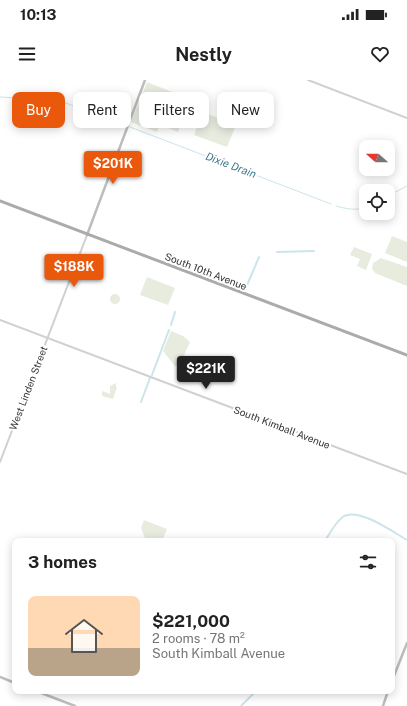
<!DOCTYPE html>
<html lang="en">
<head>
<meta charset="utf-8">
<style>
	body { margin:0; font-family:"Public Sans",sans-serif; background:#f2f2f2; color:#222; height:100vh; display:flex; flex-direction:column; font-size:15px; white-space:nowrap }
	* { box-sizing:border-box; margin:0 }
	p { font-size:13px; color:#767676 }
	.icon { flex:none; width:22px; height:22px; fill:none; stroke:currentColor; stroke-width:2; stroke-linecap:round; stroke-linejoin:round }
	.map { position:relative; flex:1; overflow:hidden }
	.side { position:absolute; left:12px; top:458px; width:383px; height:156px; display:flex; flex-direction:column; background:#fff; border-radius:8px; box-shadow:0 2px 10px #0003 }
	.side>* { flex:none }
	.banner { position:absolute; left:12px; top:12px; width:383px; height:36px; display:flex; gap:8px }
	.needle { width:26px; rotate:291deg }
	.fabs { position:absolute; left:359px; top:60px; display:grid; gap:8px }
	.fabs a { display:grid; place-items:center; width:36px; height:36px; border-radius:8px; background:#fff; box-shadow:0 2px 10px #0003; font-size:20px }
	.price { position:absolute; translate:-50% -34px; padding:0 9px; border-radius:4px; background:#ea580c; color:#fff; font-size:13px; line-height:26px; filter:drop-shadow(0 1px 2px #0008) }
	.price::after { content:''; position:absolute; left:50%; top:24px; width:12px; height:9px; margin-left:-6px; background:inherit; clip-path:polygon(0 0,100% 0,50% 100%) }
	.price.on { background:#222; color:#fff }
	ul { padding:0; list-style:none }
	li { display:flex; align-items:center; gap:12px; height:100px; padding:0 16px }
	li+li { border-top:1px solid #e0e0e0 }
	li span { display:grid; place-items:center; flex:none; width:112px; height:80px; border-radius:8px; color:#555 }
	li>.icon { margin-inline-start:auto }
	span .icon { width:48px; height:48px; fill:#fffc; stroke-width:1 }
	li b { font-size:17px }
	h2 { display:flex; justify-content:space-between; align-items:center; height:48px; padding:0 16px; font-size:17px }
	.chip { padding:0 14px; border-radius:8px; background:#fff; box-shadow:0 2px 10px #0003; font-size:14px; line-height:36px }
	.chip.on { background:#ea580c; color:#fff }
	.status { display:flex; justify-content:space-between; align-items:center; height:28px; padding:0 20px; background:#fff; direction:ltr }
	.status svg { height:11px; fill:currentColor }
	header { display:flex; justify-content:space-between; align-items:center; height:52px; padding:0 16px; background:#fff; font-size:18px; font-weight:700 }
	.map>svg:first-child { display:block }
	.green { fill:#e7ecdf }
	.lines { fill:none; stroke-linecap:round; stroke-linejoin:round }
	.stream { stroke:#cce4eb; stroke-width:1 }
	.canal { stroke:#cce4eb; stroke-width:2 }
	.tertiary { stroke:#d0d0d0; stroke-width:2 }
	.secondary { stroke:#bdbdbd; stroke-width:2.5 }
	.primary { stroke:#ababab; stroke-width:3 }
	.labels { text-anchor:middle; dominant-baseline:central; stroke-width:4; stroke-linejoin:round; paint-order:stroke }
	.street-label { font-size:10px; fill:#333; stroke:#fff }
	.water-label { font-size:11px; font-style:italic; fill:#3e7a8e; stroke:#fff }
</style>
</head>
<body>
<div class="status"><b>10:13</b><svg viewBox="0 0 49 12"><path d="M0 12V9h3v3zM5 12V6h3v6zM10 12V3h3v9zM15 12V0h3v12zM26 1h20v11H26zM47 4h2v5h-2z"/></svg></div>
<header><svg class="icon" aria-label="menu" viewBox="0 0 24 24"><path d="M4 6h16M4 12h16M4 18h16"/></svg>Nestly<svg class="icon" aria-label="heart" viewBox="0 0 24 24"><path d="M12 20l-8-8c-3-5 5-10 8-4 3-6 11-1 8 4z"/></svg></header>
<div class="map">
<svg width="407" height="626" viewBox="0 0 407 626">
	<rect width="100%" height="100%" fill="#fff"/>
	<!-- green -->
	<g class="green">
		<polygon points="147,2 172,12 157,52 131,42"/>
		<polygon points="174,24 187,29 178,52 166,47"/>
		<polygon points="203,32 236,45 227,67 194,55"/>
		<polygon points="392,156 407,162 407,182 385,173"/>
		<polygon points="354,167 372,174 366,190 357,186 360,179 350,175"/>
		<polygon points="381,178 407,187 407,206 375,193 372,189 373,183"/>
		<polygon points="147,197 175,208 168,225 140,215"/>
		<circle cx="115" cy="219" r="5"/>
		<polygon points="171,251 183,256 190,262 179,286 175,286 163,271"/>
		<polygon points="116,303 116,307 117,307 113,319 102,316 102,311 110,314 110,306"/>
		<polygon points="144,440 167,449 162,461 146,461 141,448"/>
	</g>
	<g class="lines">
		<!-- stream -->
		<g class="stream">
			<polyline points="0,17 17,18"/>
			<polyline points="22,18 50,17 124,45"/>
			<polyline points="130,47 331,124"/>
			<polyline points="388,116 407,106"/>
			<path d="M336 126C347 129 356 131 366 127"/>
		</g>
		<!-- canal -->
		<g class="canal">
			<polyline points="277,172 314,171"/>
			<polyline points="245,210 259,177"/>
			<polyline points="171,245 175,232"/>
			<polyline points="152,295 169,250"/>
			<polyline points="141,322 150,298"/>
			<path d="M325 461C330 453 336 441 344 436 360 428 393 452 407 460"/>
			<polyline points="241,626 256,611"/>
		</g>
		<!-- tertiary -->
		<g class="tertiary">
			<polyline points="308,0 407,38"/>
			<polyline points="0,240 407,394"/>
			<polyline points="0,382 87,155"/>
		</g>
		<!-- secondary -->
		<g class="secondary">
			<polyline points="87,155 145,0"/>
			<polyline points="0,597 15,603"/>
			<polyline points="392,601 407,563"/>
			<polyline points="36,611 75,626"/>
			<polyline points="383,626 388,611"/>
		</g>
		<!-- primary -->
		<polyline class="primary" points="0,121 407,275"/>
	</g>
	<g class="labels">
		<!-- street labels -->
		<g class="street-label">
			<text transform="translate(206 191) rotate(21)">South 10th Avenue</text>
			<text transform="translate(28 308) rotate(-69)">West Linden Street</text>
			<text transform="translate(282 347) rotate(21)">South Kimball Avenue</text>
		</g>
		<!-- water labels -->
		<g class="water-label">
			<text transform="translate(231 85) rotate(21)">Dixie Drain</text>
		</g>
	</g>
</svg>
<div class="fabs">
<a><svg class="needle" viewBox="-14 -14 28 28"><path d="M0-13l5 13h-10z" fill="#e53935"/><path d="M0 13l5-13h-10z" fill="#767676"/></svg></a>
<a><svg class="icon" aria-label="locate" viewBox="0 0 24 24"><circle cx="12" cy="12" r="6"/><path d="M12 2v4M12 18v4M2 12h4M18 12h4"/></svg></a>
</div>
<b class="price" style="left:113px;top:105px">$201K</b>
<b class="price" style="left:74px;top:208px">$188K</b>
<b class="price on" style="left:206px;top:310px">$221K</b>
<div class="banner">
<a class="chip on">Buy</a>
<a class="chip">Rent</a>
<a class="chip">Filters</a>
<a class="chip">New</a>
</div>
<section class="side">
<h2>3 homes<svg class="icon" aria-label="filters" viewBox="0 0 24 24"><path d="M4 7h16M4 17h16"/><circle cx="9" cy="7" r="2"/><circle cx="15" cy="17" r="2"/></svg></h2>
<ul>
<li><span style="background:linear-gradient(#ffd9b3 65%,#b9a48a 0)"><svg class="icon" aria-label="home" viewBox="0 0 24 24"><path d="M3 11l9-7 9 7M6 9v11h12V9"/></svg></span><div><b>$221,000</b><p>2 rooms · 78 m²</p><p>South Kimball Avenue</p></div></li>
</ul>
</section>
</div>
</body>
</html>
